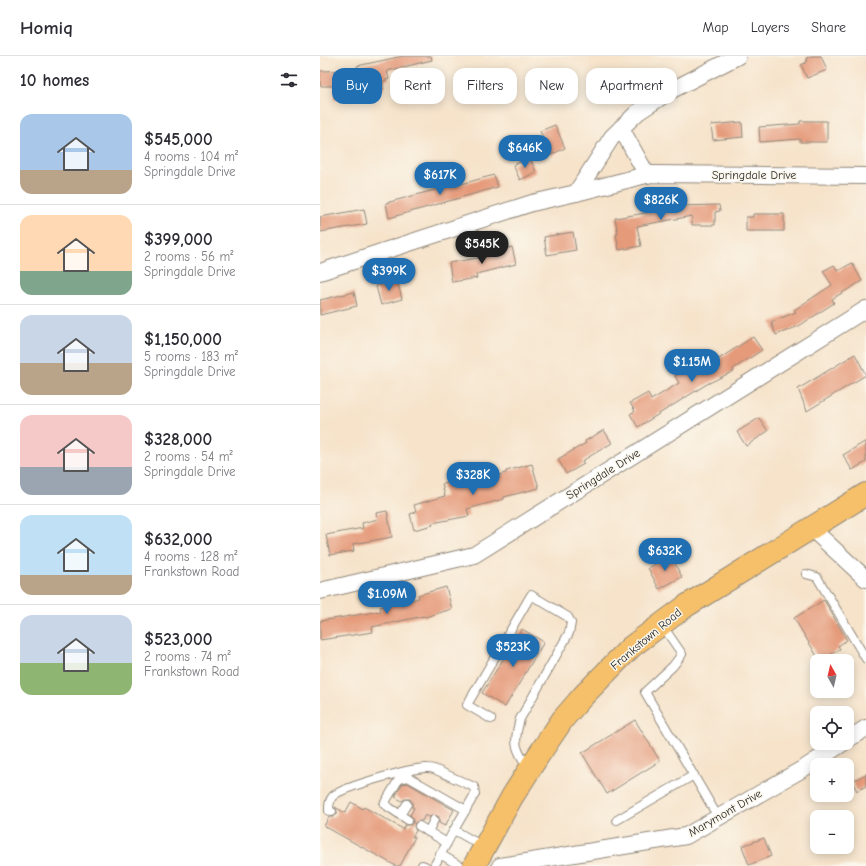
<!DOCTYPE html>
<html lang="en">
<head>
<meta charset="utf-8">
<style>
	body { margin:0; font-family:"Comic Neue",sans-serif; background:#f2f2f3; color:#2b2b33; height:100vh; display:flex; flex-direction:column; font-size:15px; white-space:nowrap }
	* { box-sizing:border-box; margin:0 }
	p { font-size:13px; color:#7c7c81 }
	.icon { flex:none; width:22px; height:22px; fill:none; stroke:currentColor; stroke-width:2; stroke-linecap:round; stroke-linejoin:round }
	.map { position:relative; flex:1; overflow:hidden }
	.sheet { display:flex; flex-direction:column; background:#fff; width:320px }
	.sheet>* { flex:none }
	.hud { position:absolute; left:12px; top:12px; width:380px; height:36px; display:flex; gap:8px }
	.needle { width:26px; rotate:352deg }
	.tools { position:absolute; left:490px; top:598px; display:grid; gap:8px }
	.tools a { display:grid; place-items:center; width:44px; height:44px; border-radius:8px; background:#fff; box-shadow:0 2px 10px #0003; font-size:20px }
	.price { position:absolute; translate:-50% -34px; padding:0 9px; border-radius:14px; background:#1f6fb2; color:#fff; font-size:13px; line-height:26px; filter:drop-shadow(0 1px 2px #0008) }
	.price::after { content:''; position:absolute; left:50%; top:24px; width:12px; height:9px; margin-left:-6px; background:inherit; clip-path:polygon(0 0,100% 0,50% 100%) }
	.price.selected { background:#222; color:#fff }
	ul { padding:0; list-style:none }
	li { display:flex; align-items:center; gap:12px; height:100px; padding:0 20px }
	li+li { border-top:1px solid #e1e1e2 }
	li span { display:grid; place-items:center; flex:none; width:112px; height:80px; border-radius:12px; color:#555 }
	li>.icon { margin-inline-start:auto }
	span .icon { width:48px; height:48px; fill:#fffc; stroke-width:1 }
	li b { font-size:17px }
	h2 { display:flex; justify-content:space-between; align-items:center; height:48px; padding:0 20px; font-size:17px }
	.tag { padding:0 14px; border-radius:12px; background:#fff; box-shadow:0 2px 10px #0003; font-size:14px; line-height:36px }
	.tag.selected { background:#1f6fb2; color:#fff }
	header { display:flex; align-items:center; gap:24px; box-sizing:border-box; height:56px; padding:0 20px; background:#fff; border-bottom:1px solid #e1e1e2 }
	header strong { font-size:19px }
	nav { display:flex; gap:22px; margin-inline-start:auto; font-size:14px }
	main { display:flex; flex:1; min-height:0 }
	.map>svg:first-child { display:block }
	.building { fill:#e59a79 }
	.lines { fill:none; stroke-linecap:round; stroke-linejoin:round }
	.lane-casing { stroke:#90877a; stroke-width:10 }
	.street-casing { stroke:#90877a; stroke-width:18 }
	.primary-casing { stroke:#90877a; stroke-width:24 }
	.lane { stroke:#fff; stroke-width:8 }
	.street { stroke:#fff; stroke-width:16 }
	.primary { stroke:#f6c06b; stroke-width:22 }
	.labels { text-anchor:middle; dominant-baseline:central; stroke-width:3; stroke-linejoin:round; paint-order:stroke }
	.street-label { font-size:12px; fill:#2b2b2b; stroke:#fbf7ec }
</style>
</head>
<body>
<header>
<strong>Homiq</strong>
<nav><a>Map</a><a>Layers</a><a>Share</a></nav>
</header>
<main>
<section class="sheet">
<h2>10 homes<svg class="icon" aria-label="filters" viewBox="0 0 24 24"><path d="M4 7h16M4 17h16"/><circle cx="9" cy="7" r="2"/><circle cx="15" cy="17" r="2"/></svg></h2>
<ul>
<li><span style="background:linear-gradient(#a9c7e8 70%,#b9a48a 0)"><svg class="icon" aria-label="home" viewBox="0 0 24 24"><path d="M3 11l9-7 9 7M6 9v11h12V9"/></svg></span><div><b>$545,000</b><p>4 rooms · 104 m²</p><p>Springdale Drive</p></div></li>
<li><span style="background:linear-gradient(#ffd9b3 70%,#7fa58c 0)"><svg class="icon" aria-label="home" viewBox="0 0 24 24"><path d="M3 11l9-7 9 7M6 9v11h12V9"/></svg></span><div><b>$399,000</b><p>2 rooms · 56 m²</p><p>Springdale Drive</p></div></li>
<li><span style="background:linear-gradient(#c9d6e8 60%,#b9a48a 0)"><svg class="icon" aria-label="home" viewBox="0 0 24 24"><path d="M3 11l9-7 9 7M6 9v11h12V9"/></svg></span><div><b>$1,150,000</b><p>5 rooms · 183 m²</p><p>Springdale Drive</p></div></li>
<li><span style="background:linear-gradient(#f6c9c9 65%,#9aa5b1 0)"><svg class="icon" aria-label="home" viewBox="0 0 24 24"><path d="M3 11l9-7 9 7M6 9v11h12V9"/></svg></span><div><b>$328,000</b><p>2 rooms · 54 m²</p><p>Springdale Drive</p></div></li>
<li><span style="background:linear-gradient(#bfe0f5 75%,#b9a48a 0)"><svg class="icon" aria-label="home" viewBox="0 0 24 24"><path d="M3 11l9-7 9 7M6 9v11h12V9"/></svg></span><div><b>$632,000</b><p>4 rooms · 128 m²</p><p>Frankstown Road</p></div></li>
<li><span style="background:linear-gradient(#c9d6e8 60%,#8fb573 0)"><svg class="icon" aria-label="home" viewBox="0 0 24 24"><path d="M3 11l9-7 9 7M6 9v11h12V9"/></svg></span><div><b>$523,000</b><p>2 rooms · 74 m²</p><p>Frankstown Road</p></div></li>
</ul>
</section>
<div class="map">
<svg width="546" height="810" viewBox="0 0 546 810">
	<rect width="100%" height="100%" fill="#fbf7ec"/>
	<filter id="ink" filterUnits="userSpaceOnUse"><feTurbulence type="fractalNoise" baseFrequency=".025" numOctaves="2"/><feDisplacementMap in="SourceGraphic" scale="8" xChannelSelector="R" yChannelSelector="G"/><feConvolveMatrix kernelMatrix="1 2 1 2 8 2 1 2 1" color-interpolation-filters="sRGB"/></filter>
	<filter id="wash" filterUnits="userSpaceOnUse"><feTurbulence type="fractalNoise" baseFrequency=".012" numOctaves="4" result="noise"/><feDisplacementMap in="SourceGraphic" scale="16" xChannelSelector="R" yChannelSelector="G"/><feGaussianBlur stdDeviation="0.9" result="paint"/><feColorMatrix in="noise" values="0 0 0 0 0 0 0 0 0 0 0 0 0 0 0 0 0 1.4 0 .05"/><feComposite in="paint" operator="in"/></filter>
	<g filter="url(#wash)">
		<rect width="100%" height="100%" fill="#f6e3ca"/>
		<g id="blocks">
			<!-- building -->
			<g class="building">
				<polygon points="83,0 111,0 112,4 67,15 69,23 63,25 64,33 53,36 52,29 30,34 30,42 14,43 14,30 0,30 0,15 38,14 37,10"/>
				<polygon points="492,0 501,0 507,14 487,22 481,9 487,6 486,2"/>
				<polygon points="480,65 507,65 507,86 480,86 480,83 440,86 439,71 480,68"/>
				<polygon points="422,66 423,81 393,84 391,69"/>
				<polygon points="235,69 245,92 231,99 220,75"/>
				<polygon points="210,102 216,116 200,124 193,109"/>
				<polygon points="174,119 178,131 69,162 66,147 118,133 118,132 137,127 138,129"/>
				<polygon points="355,147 356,150 399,149 400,155 395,156 395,169 372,169 372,160 317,170 321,190 299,194 296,178 298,178 295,162 332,156 331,151"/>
				<polygon points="44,153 47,168 0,176 0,161"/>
				<polygon points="433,158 464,158 464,175 426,175 426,161 433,161"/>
				<polygon points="253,176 256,194 227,199 224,181"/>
				<polygon points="192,191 196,208 156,218 157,222 132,226 129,207 169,200 168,197"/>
				<polygon points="532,207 542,225 512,243 514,247 479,270 456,279 451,266 476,256 474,254 512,229 503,215 514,209 518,215"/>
				<polygon points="77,224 82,243 61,249 56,230"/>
				<polygon points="34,236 37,250 0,259 0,244"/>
				<polygon points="433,281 442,294 413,313 414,315 387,328 318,371 310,358 315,355 310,347 328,337 331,344 359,327 355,320 366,314 368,319 394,306"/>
				<polygon points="535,298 546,319 487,355 478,333"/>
				<polygon points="439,362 448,375 426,390 417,376"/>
				<polygon points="284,374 292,387 262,405 264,408 246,418 238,403 266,387 265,385"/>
				<polygon points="546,385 546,406 532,414 523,399"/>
				<polygon points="212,408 219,432 184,441 184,443 147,453 149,460 112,467 113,469 94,474 90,458 96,456 94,449 125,440 122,428 142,424 143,429 186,417 186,415"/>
				<polygon points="67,455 72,481 33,488 34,495 10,499 6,479 43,472 42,467 58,463 56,457"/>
				<polygon points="351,500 362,521 339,533 328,512"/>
				<polygon points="126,531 132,553 105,561 104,560 52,571 53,576 0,584 0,565 61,555 60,551 99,542 98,539"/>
				<polygon points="504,544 527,584 518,590 520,593 500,605 474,562"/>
				<polygon points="202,573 224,586 185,651 162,637"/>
				<polygon points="315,664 340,705 287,738 262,697"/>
				<polygon points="546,718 546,730 537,735 532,725"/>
				<polygon points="87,727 134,754 125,770 119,767 119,761 114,759 109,761 105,759 102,765 99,765 95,767 94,770 96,775 92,781 95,781 80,810 76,810 4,770 9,761 13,761 17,758 17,755 15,751 25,757 31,746 43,753 44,751 83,773 85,769 90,769 93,767 93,762 90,759 94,752 92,751 92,746 90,743 85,743 82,745 75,741 82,728"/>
				<polygon points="444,782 451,800 429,809 422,790"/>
			</g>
		</g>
	</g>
	<g filter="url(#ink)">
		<use href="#blocks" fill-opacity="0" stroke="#90877a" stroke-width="1"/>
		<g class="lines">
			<defs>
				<g id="lane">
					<polyline points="486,518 497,521 546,603"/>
					<polyline points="342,569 362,598 353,610 325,636 398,761"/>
					<path d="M171 663 147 649 211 539 248 561 251 567 249 577 200 663C193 687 195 693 209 713"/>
					<path d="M12 756 9 755C9 749 9 744 13 740 23 731 93 711 108 712 110 712 112 712 114 713L154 731 155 738 134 774 164 791"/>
					<polyline points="80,759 87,748"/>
					<polyline points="88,764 64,748 79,723 88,721 146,754"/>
					<polyline points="297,764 374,719"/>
					<polyline points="99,770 127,787 134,774"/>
					<polyline points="108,776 114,764"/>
					<polyline points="120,798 140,810"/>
					<polyline points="102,809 105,810"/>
					<polyline points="114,810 127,787"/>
				</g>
				<g id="street">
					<polyline points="301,72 327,119"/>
					<polyline points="256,137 292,81 318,56 350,35 418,0"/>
					<polyline points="0,216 212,147 256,137 330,118 546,120"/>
					<polyline points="491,472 546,523"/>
					<polyline points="0,535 154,499 546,253"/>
					<polyline points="527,684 546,672"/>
					<polyline points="180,810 366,780 486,711 523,687"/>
				</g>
				<polyline id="primary" points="154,810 192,741 218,700 243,663 263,640 311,591 366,550 546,438"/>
			</defs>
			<!-- lane casing -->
			<use href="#lane" class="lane-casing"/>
			<!-- street casing -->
			<use href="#street" class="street-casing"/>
			<!-- primary casing -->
			<use href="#primary" class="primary-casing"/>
			<!-- lane -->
			<use href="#lane" class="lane"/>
			<!-- street -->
			<use href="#street" class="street"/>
			<!-- primary -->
			<use href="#primary" class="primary"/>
		</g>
	</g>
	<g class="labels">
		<!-- street labels -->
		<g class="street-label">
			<text x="434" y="119">Springdale Drive</text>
			<text transform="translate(283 418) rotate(-32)">Springdale Drive</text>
			<text transform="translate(326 583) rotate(-40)">Frankstown Road</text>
			<text transform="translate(405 757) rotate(-30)">Marymont Drive</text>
		</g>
	</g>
</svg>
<div class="tools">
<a><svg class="needle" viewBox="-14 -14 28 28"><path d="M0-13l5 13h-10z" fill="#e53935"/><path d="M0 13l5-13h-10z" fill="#7c7c81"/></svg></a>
<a><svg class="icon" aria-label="locate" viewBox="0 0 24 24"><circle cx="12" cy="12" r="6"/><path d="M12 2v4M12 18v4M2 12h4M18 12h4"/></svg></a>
<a>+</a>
<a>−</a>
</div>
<b class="price" style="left:205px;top:113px">$646K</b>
<b class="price" style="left:120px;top:140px">$617K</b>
<b class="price" style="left:341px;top:165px">$826K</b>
<b class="price selected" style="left:162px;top:209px">$545K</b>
<b class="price" style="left:69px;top:236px">$399K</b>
<b class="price" style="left:372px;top:327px">$1.15M</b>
<b class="price" style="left:153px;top:440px">$328K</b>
<b class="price" style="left:345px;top:516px">$632K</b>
<b class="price" style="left:67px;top:559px">$1.09M</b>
<b class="price" style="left:193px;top:612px">$523K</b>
<div class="hud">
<a class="tag selected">Buy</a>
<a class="tag">Rent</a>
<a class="tag">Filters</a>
<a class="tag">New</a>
<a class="tag">Apartment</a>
</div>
</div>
</main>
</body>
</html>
